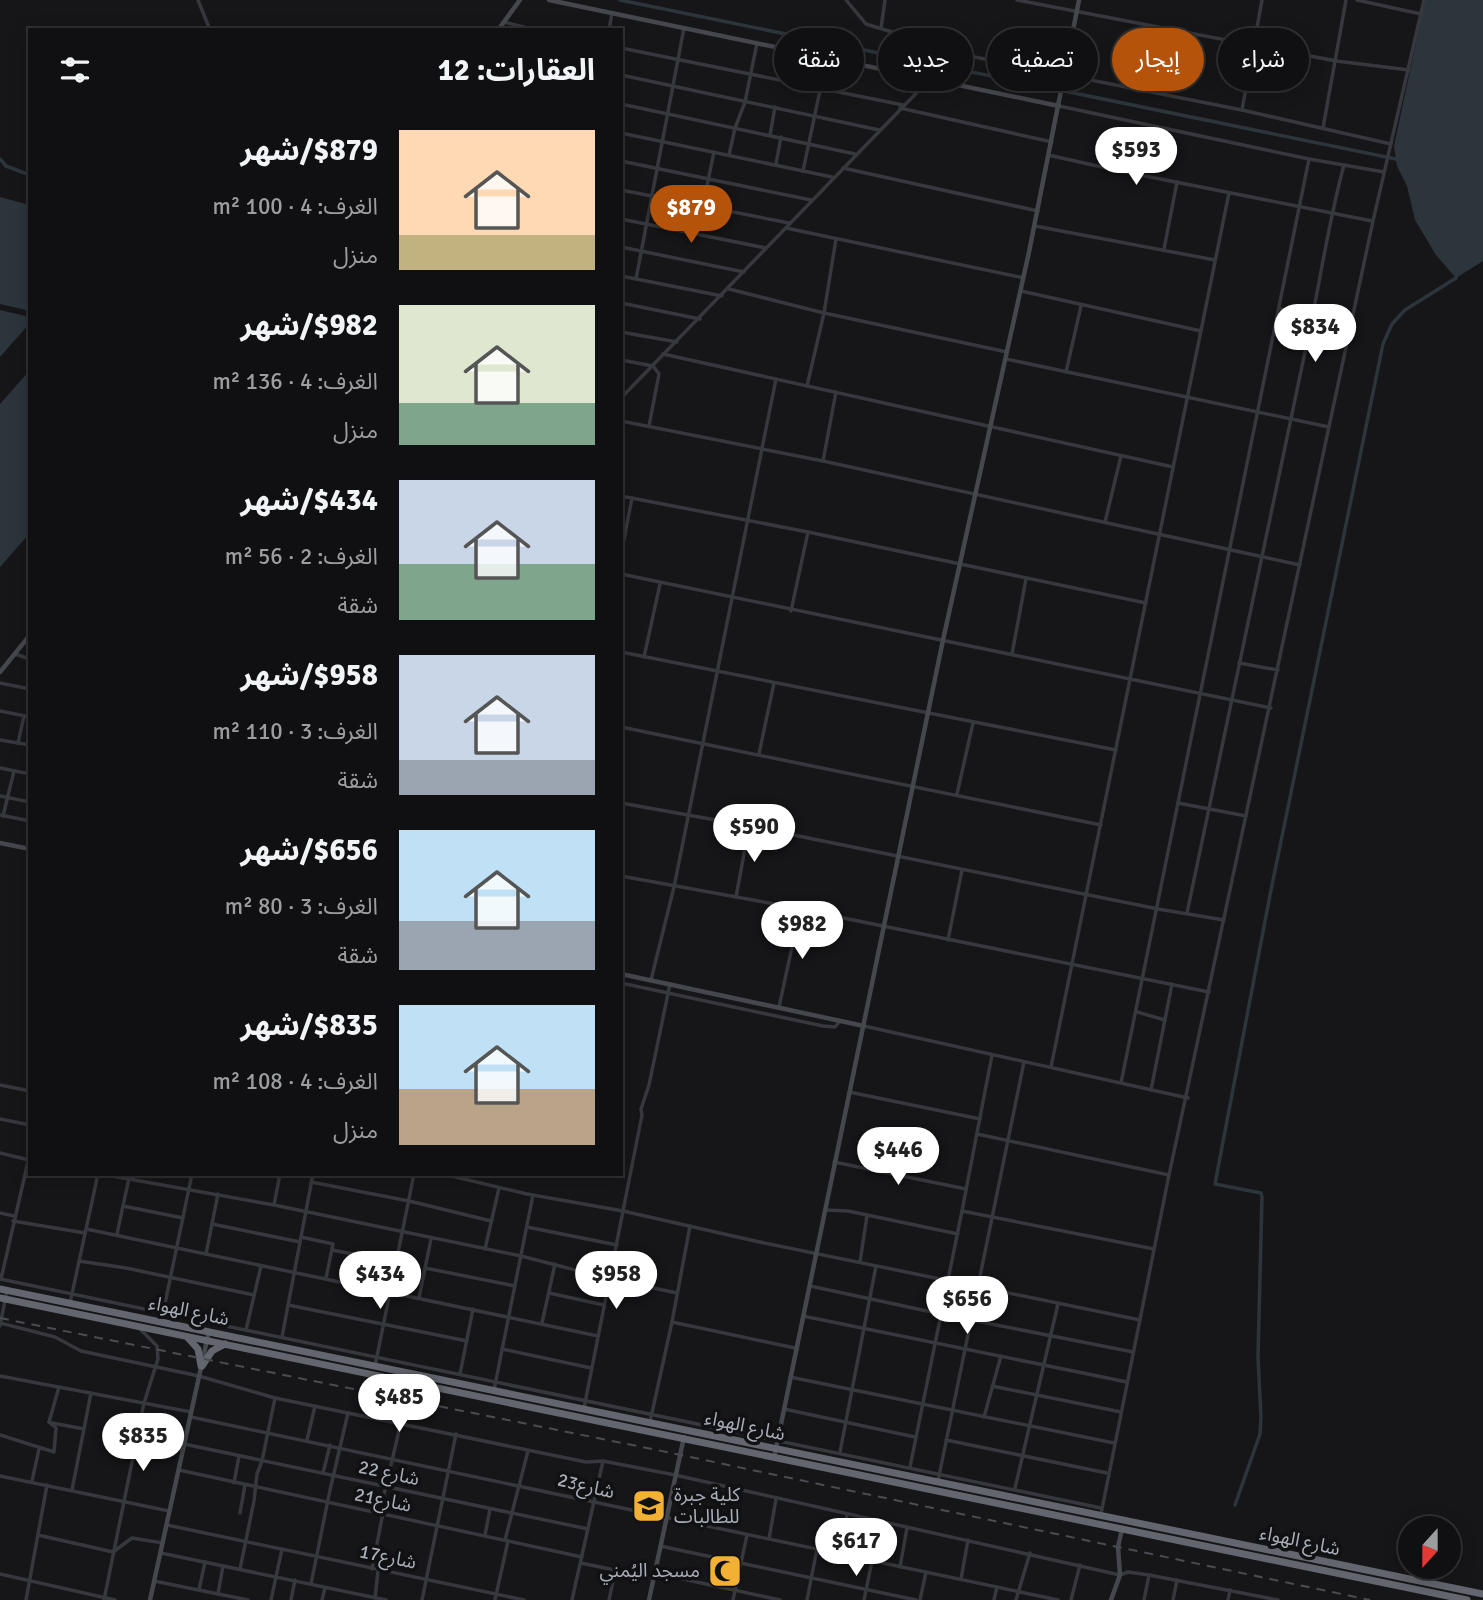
<!DOCTYPE html>
<html lang="ar">
<head>
<meta charset="utf-8">
<style>
	body { margin:0; font-family:Signika,"Noto Sans Arabic",sans-serif; background:#1e1e20; color:#f1f3f6; direction:rtl; height:100vh; display:flex; flex-direction:column; font-size:26px; white-space:nowrap }
	* { box-sizing:border-box; margin:0 }
	p { font-size:23px; color:#9c9d9f }
	.icon { flex:none; width:38px; height:38px; fill:none; stroke:currentColor; stroke-width:2; stroke-linecap:round; stroke-linejoin:round }
	.map { position:relative; flex:1; overflow:hidden; direction:ltr }
	.details { position:absolute; left:28px; top:28px; width:595px; height:1148px; display:flex; flex-direction:column; background:#101012; border-radius:0px; box-shadow:0 4px 18px #0003,0 0 0 2px #303032; direction:rtl }
	.details>* { flex:none }
	.top-card { position:absolute; left:644px; top:28px; width:665px; height:63px; direction:rtl; display:flex; gap:14px }
	.needle { width:46px; rotate:201deg }
	.fabs { position:absolute; left:1398px; top:1516px; display:grid; gap:14px }
	.fabs a { display:grid; place-items:center; width:63px; height:63px; border-radius:50%; background:#101012; box-shadow:0 4px 18px #0003,0 0 0 2px #303032; font-size:35px }
	.price { position:absolute; translate:-50% -60px; padding:0 16px; border-radius:24px; background:#fff; color:#222; font-size:23px; line-height:46px; filter:drop-shadow(0 2px 4px #0008) }
	.price::after { content:''; position:absolute; left:50%; top:42px; width:21px; height:16px; margin-left:-10px; background:inherit; clip-path:polygon(0 0,100% 0,50% 100%) }
	.price.active { background:#b45309; color:#fff }
	ul { padding:0; list-style:none }
	li { display:flex; align-items:center; gap:21px; height:175px; padding:0 28px }
	li span { display:grid; place-items:center; flex:none; width:196px; height:140px; border-radius:0px; color:#555 }
	li>.icon { margin-inline-start:auto }
	span .icon { width:84px; height:84px; fill:#fffc; stroke-width:1 }
	li b { font-size:30px }
	h2 { display:flex; justify-content:space-between; align-items:center; height:84px; padding:0 28px; font-size:30px }
	.chip { padding:0 24px; border-radius:32px; background:#101012; box-shadow:0 4px 18px #0003,0 0 0 2px #303032; font-size:24px; line-height:63px }
	.chip.active { background:#b45309; color:#fff }
	.map>svg:first-child { display:block }
	.water { fill:#2c353c }
	.lines { fill:none; stroke-linecap:round; stroke-linejoin:round }
	.canal { stroke:#2c353c; stroke-width:3.5 }
	.street { stroke:#37383d; stroke-width:3.5 }
	.secondary { stroke:#45474d; stroke-width:4.5 }
	.highway { stroke:#63666e; stroke-width:7 }
	.rail { stroke:#4a4c52; stroke-width:2; stroke-dasharray:9 7; stroke-linecap:butt }
	.labels { text-anchor:middle; dominant-baseline:central; stroke-width:7; stroke-linejoin:round; paint-order:stroke }
	.street-label { font-size:19px; fill:#a8adb8; stroke:#111113 }
	.poi-label { font-size:19px; fill:#a8adb8; stroke:#111113; text-anchor:start }
</style>
</head>
<body>
<div class="map">
<svg width="1483" height="1600" viewBox="0 0 1483 1600">
	<rect width="100%" height="100%" fill="#161618"/>
	<!-- water -->
	<g class="water">
		<polygon points="1425,0 1483,0 1483,261 1456,278 1436,255 1415,220 1407,186 1397,166 1394,146"/>
		<polygon points="0,197 30,205 30,311 0,304"/>
		<polygon points="0,310 30,317 30,323 0,357"/>
		<polygon points="30,370 30,533 0,567 0,404"/>
	</g>
	<g class="lines">
		<!-- canal -->
		<g class="canal">
			<polyline points="620,0 1396,159"/>
			<polyline points="0,159 6,166 30,175"/>
			<polyline points="1235,1505 1260,1434 1261,1418 1258,1357 1262,1197 1261,1193 1215,1184 1270,895 1383,344 1392,324 1405,310 1456,278"/>
		</g>
		<!-- street -->
		<g class="street">
			<polyline points="198,0 210,30"/>
			<polyline points="846,0 866,24 892,32 909,44 1242,110 1391,144"/>
			<polyline points="1017,0 1336,61 1409,70"/>
			<polyline points="1357,0 1421,14"/>
			<polyline points="504,22 535,30"/>
			<polyline points="881,28 885,0"/>
			<polyline points="609,30 612,13"/>
			<polyline points="621,48 903,105"/>
			<polyline points="621,75 879,130"/>
			<polyline points="621,104 855,154"/>
			<polyline points="1059,106 1309,159 1384,172"/>
			<polyline points="900,108 1052,142"/>
			<polyline points="1242,110 1262,0"/>
			<polyline points="1323,128 1346,0"/>
			<polyline points="621,133 832,177"/>
			<polyline points="770,135 775,107"/>
			<polyline points="729,155 735,128 745,102 757,43"/>
			<polyline points="1048,155 1120,171 1372,221"/>
			<polyline points="621,161 811,200"/>
			<polyline points="776,164 781,137"/>
			<polyline points="843,168 1038,211"/>
			<polyline points="803,171 827,57"/>
			<polyline points="621,190 789,223"/>
			<polyline points="621,219 766,248"/>
			<polyline points="1035,226 1215,260"/>
			<polyline points="786,228 1024,278"/>
			<polyline points="697,234 714,152"/>
			<polyline points="621,247 744,272"/>
			<polyline points="1164,249 1177,182"/>
			<polyline points="621,276 722,296"/>
			<polyline points="636,279 684,28"/>
			<polyline points="729,289 824,313 1007,352"/>
			<polyline points="1021,291 1201,331"/>
			<polyline points="621,303 700,319"/>
			<polyline points="1280,309 1352,322"/>
			<polyline points="621,332 677,342"/>
			<polyline points="663,354 1173,467"/>
			<polyline points="1006,359 1329,427"/>
			<polyline points="621,360 653,366 659,374 649,426"/>
			<polyline points="1066,372 1081,306"/>
			<polyline points="807,386 824,313 836,239"/>
			<polyline points="621,398 929,80"/>
			<polyline points="621,421 823,461 1300,565"/>
			<polyline points="823,461 836,392"/>
			<polyline points="621,496 808,532 1146,603"/>
			<polyline points="1105,522 1121,456"/>
			<polyline points="621,555 632,498"/>
			<polyline points="621,574 1271,708"/>
			<polyline points="791,611 808,532"/>
			<polyline points="621,652 1116,750"/>
			<polyline points="15,654 30,659"/>
			<polyline points="1012,654 1026,579"/>
			<polyline points="644,657 660,584"/>
			<polyline points="1239,663 1278,670"/>
			<polyline points="0,683 30,689"/>
			<polyline points="0,711 30,717"/>
			<polyline points="621,727 1101,825"/>
			<polyline points="0,740 30,745"/>
			<polyline points="18,743 24,716"/>
			<polyline points="759,754 774,683"/>
			<polyline points="0,768 30,774"/>
			<polyline points="957,794 973,723"/>
			<polyline points="0,796 30,802"/>
			<polyline points="621,803 749,826 1158,909 1224,920"/>
			<polyline points="1178,803 1246,816"/>
			<polyline points="0,815 30,821"/>
			<polyline points="3,816 14,771"/>
			<polyline points="621,876 769,903 1209,992"/>
			<polyline points="736,897 749,827"/>
			<path d="M1187 913C1225 726 1264 539 1305 352 1319 290 1327 227 1344 165"/>
			<polyline points="948,940 962,870"/>
			<polyline points="651,980 674,887 776,379"/>
			<polyline points="621,983 823,1026 835,1027 840,1021"/>
			<polyline points="779,1007 800,910"/>
			<polyline points="1137,1012 1165,1020"/>
			<polyline points="864,1026 1188,1098"/>
			<polyline points="1051,1067 1229,193"/>
			<polyline points="1121,1083 1309,159"/>
			<polyline points="0,1085 30,1091"/>
			<polyline points="1151,1090 1172,984"/>
			<polyline points="849,1092 980,1119"/>
			<polyline points="0,1119 30,1125"/>
			<polyline points="977,1134 1169,1175"/>
			<polyline points="0,1153 29,1160"/>
			<polyline points="834,1162 966,1189"/>
			<polyline points="101,1174 274,1205 521,1256 610,1279 677,1293"/>
			<polyline points="443,1174 527,1194 623,1211 755,1241 1140,1320"/>
			<polyline points="311,1182 409,1201 491,1221"/>
			<polyline points="274,1205 280,1174"/>
			<polyline points="123,1206 183,1218"/>
			<polyline points="826,1210 848,1211 958,1234"/>
			<polyline points="962,1211 1154,1249"/>
			<polyline points="0,1213 14,1216"/>
			<polyline points="13,1221 85,1233"/>
			<polyline points="212,1224 300,1242"/>
			<polyline points="527,1227 617,1245"/>
			<polyline points="86,1229 598,1336"/>
			<polyline points="117,1234 129,1178"/>
			<polyline points="301,1237 333,1244 326,1278"/>
			<polyline points="485,1249 499,1188"/>
			<polyline points="332,1250 395,1262"/>
			<polyline points="206,1254 218,1194"/>
			<polyline points="79,1261 126,1268 254,1295"/>
			<polyline points="860,1262 867,1216"/>
			<polyline points="425,1268 515,1286"/>
			<polyline points="0,1279 1101,1508"/>
			<polyline points="1,1279 30,1153"/>
			<polyline points="810,1286 941,1314"/>
			<polyline points="549,1293 604,1305"/>
			<polyline points="419,1298 431,1239"/>
			<polyline points="70,1303 98,1174"/>
			<polyline points="288,1305 467,1341"/>
			<polyline points="163,1313 192,1174"/>
			<polyline points="803,1316 1127,1382"/>
			<polyline points="971,1320 1133,1352"/>
			<polyline points="672,1322 795,1348"/>
			<polyline points="0,1323 55,1337 81,1351 199,1376 275,1398 586,1462 603,1461 675,1475 1120,1575 1128,1572 1149,1575 1278,1600"/>
			<polyline points="542,1323 555,1264"/>
			<polyline points="0,1326 7,1290"/>
			<polyline points="246,1330 261,1266"/>
			<polyline points="282,1337 313,1174"/>
			<polyline points="502,1349 591,1368"/>
			<polyline points="375,1366 414,1174"/>
			<polyline points="460,1374 473,1309"/>
			<polyline points="0,1376 191,1412"/>
			<polyline points="790,1377 1114,1443"/>
			<polyline points="992,1386 1121,1412"/>
			<polyline points="494,1390 533,1195"/>
			<polyline points="584,1408 642,1115 641,1109 649,1085 670,984"/>
			<polyline points="784,1409 915,1437"/>
			<polyline points="191,1417 1058,1600"/>
			<polyline points="984,1417 1001,1356"/>
			<polyline points="49,1422 59,1387"/>
			<polyline points="650,1422 672,1322 690,1226"/>
			<polyline points="52,1423 84,1429"/>
			<polyline points="0,1435 54,1452 56,1428 49,1422"/>
			<polyline points="136,1440 182,1450"/>
			<polyline points="307,1440 315,1406"/>
			<polyline points="946,1440 1107,1473"/>
			<polyline points="184,1444 588,1529"/>
			<polyline points="840,1452 876,1266"/>
			<polyline points="910,1467 962,1211 992,1055"/>
			<polyline points="179,1470 582,1557"/>
			<polyline points="323,1473 330,1445"/>
			<polyline points="0,1476 169,1511"/>
			<polyline points="32,1481 39,1449"/>
			<polyline points="938,1481 1024,1062"/>
			<polyline points="234,1483 239,1456"/>
			<polyline points="1015,1488 1058,1304"/>
			<polyline points="72,1490 91,1393"/>
			<polyline points="380,1512 401,1422"/>
			<polyline points="240,1513 245,1485"/>
			<polyline points="1101,1514 1169,1175 1373,221 1424,0"/>
			<polyline points="167,1525 524,1600"/>
			<polyline points="38,1535 113,1552 132,1538 163,1543"/>
			<polyline points="485,1535 490,1509"/>
			<polyline points="769,1539 776,1499"/>
			<polyline points="505,1540 528,1451"/>
			<polyline points="660,1546 916,1600"/>
			<polyline points="161,1553 386,1600"/>
			<polyline points="840,1554 847,1515"/>
			<polyline points="581,1563 653,1578"/>
			<polyline points="900,1567 907,1528"/>
			<polyline points="240,1569 254,1501 257,1474 262,1461 275,1398"/>
			<polyline points="372,1569 383,1513"/>
			<polyline points="655,1573 780,1600"/>
			<polyline points="0,1574 115,1600"/>
			<polyline points="961,1579 968,1540"/>
			<polyline points="154,1581 248,1600"/>
			<polyline points="311,1584 330,1490 348,1413"/>
			<polyline points="711,1585 717,1558"/>
			<polyline points="199,1590 205,1562"/>
			<polyline points="218,1594 223,1566"/>
			<polyline points="375,1598 378,1571"/>
			<polyline points="26,1600 47,1485"/>
			<polyline points="104,1600 144,1403 158,1359 157,1346 140,1329"/>
			<polyline points="271,1600 282,1549"/>
			<polyline points="291,1600 295,1580"/>
			<polyline points="322,1600 325,1588"/>
			<polyline points="422,1600 456,1434"/>
			<polyline points="495,1600 508,1541"/>
			<polyline points="572,1600 603,1461"/>
			<polyline points="609,1600 615,1571"/>
			<polyline points="733,1600 747,1535"/>
			<polyline points="807,1600 817,1549"/>
			<polyline points="864,1600 872,1561"/>
			<polyline points="920,1600 926,1572"/>
			<polyline points="994,1600 997,1587"/>
			<polyline points="1016,1600 1030,1553"/>
			<polyline points="1071,1600 1080,1565"/>
			<polyline points="1144,1600 1149,1575"/>
			<polyline points="1173,1600 1177,1580"/>
			<polyline points="1228,1600 1230,1590"/>
		</g>
		<!-- secondary -->
		<g class="secondary">
			<polyline points="549,0 1059,106"/>
			<polyline points="498,30 520,0"/>
			<polyline points="0,672 30,635"/>
			<polyline points="0,843 30,849"/>
			<polyline points="621,974 864,1026"/>
			<polyline points="774,1458 943,640 1029,252 1079,0"/>
			<polyline points="150,1600 209,1331"/>
			<polyline points="649,1600 684,1437"/>
			<polyline points="1111,1600 1120,1575 1118,1547 1122,1529"/>
		</g>
		<!-- highway -->
		<g class="highway">
			<polyline points="0,1289 1483,1594"/>
			<polyline points="0,1298 1467,1600"/>
			<polyline points="188,1338 198,1349 201,1366"/>
			<polyline points="202,1366 212,1351 225,1344"/>
		</g>
		<!-- rail -->
		<polyline class="rail" points="0,1318 657,1450 1370,1600"/>
	</g>
	<!-- icons -->
	<defs>
		<symbol id="university-square" viewBox="-11 -11 22 22"><rect x="-9" y="-9" width="18" height="18" rx="4" fill="#f2b134" stroke="#111113"/><path d="M0-5L7-2L0 1L-7-2ZM-4 1L0 2.5L4 1V4Q0 6-4 4Z" fill="#111"/></symbol>
		<symbol id="mosque-square" viewBox="-11 -11 22 22"><rect x="-9" y="-9" width="18" height="18" rx="4" fill="#f2b134" stroke="#111113"/><path d="M3.5-4.9A6 6 0 1 0 3.5 4.9A5 5 0 1 1 3.5-4.9Z" fill="#111"/></symbol>
	</defs>
	<g fill-rule="evenodd">
		<use href="#university-square" x="630" y="1487" width="38" height="38"/>
		<use href="#mosque-square" x="706" y="1552" width="38" height="38"/>
	</g>
	<g class="labels">
		<!-- street labels -->
		<g class="street-label">
			<text transform="translate(189 1311) rotate(12)">شارع الهواء</text>
			<text transform="translate(745 1426) rotate(12)">شارع الهواء</text>
			<text transform="translate(389 1473) rotate(12)">شارع 22</text>
			<text transform="translate(586 1486) rotate(13)">شارع23</text>
			<text transform="translate(383 1500) rotate(12)">شارع21</text>
			<text transform="translate(1300 1541) rotate(12)">شارع الهواء</text>
			<text transform="translate(388 1557) rotate(12)">شارع17</text>
		</g>
		<!-- poi labels -->
		<g class="poi-label">
			<text x="674" y="1495">كلية جبرة<tspan x="674" dy="22">للطالبات</tspan></text>
			<text x="700" y="1571" text-anchor="end">مسجد اليُمني</text>
		</g>
	</g>
</svg>
<div class="fabs">
<a><svg class="needle" viewBox="-14 -14 28 28"><path d="M0-13l5 13h-10z" fill="#e53935"/><path d="M0 13l5-13h-10z" fill="#9c9d9f"/></svg></a>
</div>
<b class="price" style="left:1136px;top:187px">$593</b>
<b class="price active" style="left:691px;top:245px">$879</b>
<b class="price" style="left:1315px;top:364px">$834</b>
<b class="price" style="left:754px;top:864px">$590</b>
<b class="price" style="left:802px;top:961px">$982</b>
<b class="price" style="left:898px;top:1187px">$446</b>
<b class="price" style="left:380px;top:1311px">$434</b>
<b class="price" style="left:616px;top:1311px">$958</b>
<b class="price" style="left:967px;top:1336px">$656</b>
<b class="price" style="left:399px;top:1434px">$485</b>
<b class="price" style="left:143px;top:1473px">$835</b>
<b class="price" style="left:856px;top:1578px">$617</b>
<div class="top-card">
<a class="chip">شراء</a>
<a class="chip active">إيجار</a>
<a class="chip">تصفية</a>
<a class="chip">جديد</a>
<a class="chip">شقة</a>
</div>
<section class="details">
<h2>العقارات: 12<svg class="icon" aria-label="filters" viewBox="0 0 24 24"><path d="M4 7h16M4 17h16"/><circle cx="9" cy="7" r="2"/><circle cx="15" cy="17" r="2"/></svg></h2>
<ul>
<li><span style="background:linear-gradient(#ffd9b3 75%,#c2b280 0)"><svg class="icon" aria-label="home" viewBox="0 0 24 24"><path d="M3 11l9-7 9 7M6 9v11h12V9"/></svg></span><div><b>$879/شهر</b><p>الغرف: 4 · 100 m²</p><p>منزل</p></div></li>
<li><span style="background:linear-gradient(#dfe7d0 70%,#7fa58c 0)"><svg class="icon" aria-label="home" viewBox="0 0 24 24"><path d="M3 11l9-7 9 7M6 9v11h12V9"/></svg></span><div><b>$982/شهر</b><p>الغرف: 4 · 136 m²</p><p>منزل</p></div></li>
<li><span style="background:linear-gradient(#c9d6e8 60%,#7fa58c 0)"><svg class="icon" aria-label="home" viewBox="0 0 24 24"><path d="M3 11l9-7 9 7M6 9v11h12V9"/></svg></span><div><b>$434/شهر</b><p>الغرف: 2 · 56 m²</p><p>شقة</p></div></li>
<li><span style="background:linear-gradient(#c9d6e8 75%,#9aa5b1 0)"><svg class="icon" aria-label="home" viewBox="0 0 24 24"><path d="M3 11l9-7 9 7M6 9v11h12V9"/></svg></span><div><b>$958/شهر</b><p>الغرف: 3 · 110 m²</p><p>شقة</p></div></li>
<li><span style="background:linear-gradient(#bfe0f5 65%,#9aa5b1 0)"><svg class="icon" aria-label="home" viewBox="0 0 24 24"><path d="M3 11l9-7 9 7M6 9v11h12V9"/></svg></span><div><b>$656/شهر</b><p>الغرف: 3 · 80 m²</p><p>شقة</p></div></li>
<li><span style="background:linear-gradient(#bfe0f5 60%,#b9a48a 0)"><svg class="icon" aria-label="home" viewBox="0 0 24 24"><path d="M3 11l9-7 9 7M6 9v11h12V9"/></svg></span><div><b>$835/شهر</b><p>الغرف: 4 · 108 m²</p><p>منزل</p></div></li>
</ul>
</section>
</div>
</body>
</html>
